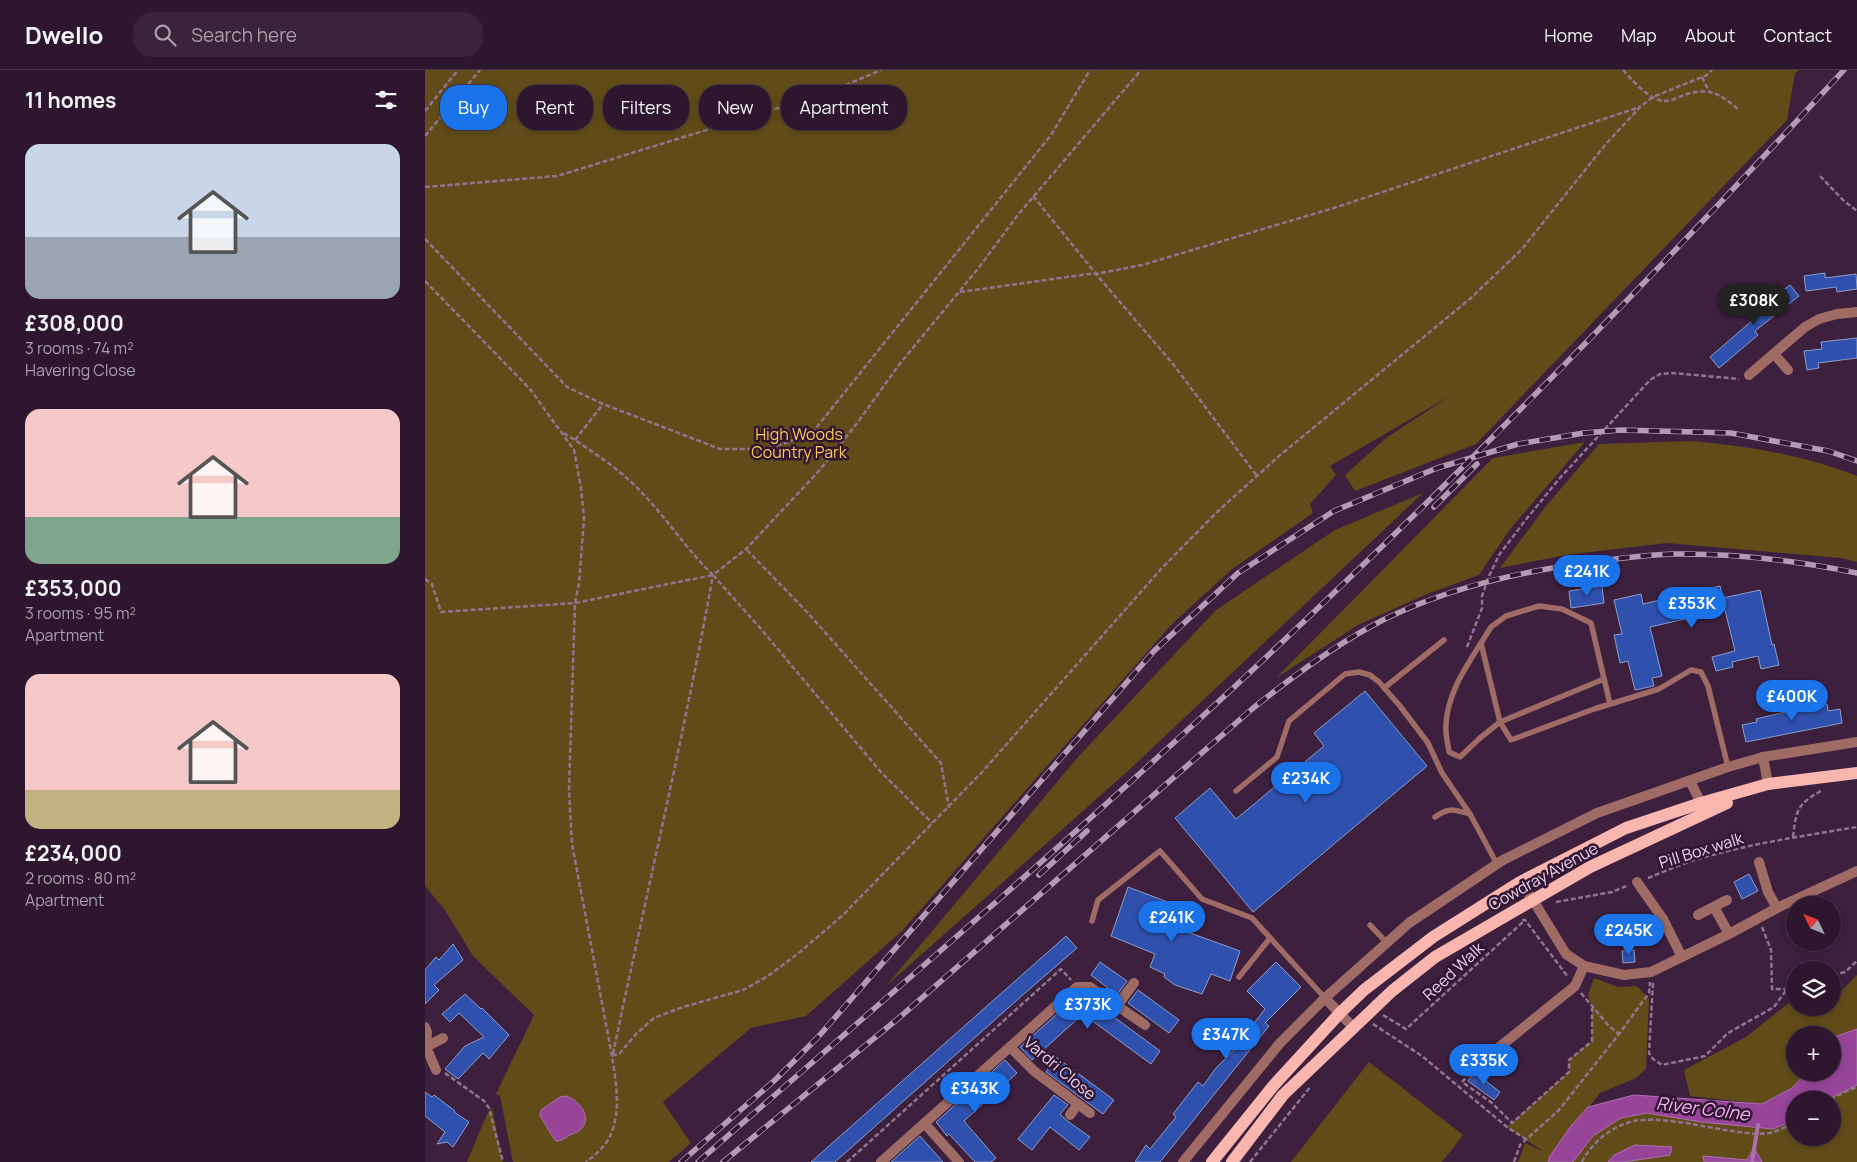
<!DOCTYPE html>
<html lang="en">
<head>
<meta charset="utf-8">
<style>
	body { margin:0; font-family:Manrope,sans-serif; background:#3a243a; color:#f1f3f6; height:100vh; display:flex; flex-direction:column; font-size:19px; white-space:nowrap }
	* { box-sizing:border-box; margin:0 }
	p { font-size:16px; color:#a79faa }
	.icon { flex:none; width:28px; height:28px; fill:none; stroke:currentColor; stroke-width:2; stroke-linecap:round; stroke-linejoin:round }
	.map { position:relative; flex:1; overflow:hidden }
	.sheet { display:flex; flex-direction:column; background:#2e172e; width:425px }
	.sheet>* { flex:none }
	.guide { position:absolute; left:15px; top:15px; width:475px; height:45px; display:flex; gap:10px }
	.needle { width:32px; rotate:313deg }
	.tools { position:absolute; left:1361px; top:826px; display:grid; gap:10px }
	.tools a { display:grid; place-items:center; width:55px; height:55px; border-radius:50%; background:#2e172e; box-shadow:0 2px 8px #0003,0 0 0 1px #49364a; font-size:25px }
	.price { position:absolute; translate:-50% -42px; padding:0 11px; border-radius:18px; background:#1a73e8; color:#fff; font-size:16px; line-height:32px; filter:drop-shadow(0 1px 2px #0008) }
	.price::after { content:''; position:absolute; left:50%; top:30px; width:15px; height:11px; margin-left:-8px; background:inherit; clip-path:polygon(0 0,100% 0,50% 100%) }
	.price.selected { background:#222; color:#fff }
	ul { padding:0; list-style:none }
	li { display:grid; align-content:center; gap:10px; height:265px; padding:0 25px }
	li span { display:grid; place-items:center; height:155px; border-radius:15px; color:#555 }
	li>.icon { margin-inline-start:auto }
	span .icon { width:90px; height:90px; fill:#fffc; stroke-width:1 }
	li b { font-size:21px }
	h2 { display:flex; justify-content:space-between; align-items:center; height:60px; padding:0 25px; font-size:21px }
	.pill { padding:0 18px; border-radius:20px; background:#2e172e; box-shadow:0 2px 8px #0003,0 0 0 1px #49364a; font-size:18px; line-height:45px }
	.pill.selected { background:#1a73e8; color:#fff }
	header { display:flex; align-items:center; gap:30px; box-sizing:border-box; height:70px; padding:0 25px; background:#2e172e; border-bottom:1px solid #49364a }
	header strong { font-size:24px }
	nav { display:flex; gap:28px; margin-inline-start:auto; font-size:18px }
	.search { width:350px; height:45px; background:#3a243a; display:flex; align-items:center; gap:12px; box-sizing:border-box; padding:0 18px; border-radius:20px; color:#a79faa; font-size:19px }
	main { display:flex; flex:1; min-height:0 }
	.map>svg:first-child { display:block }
	.green { fill:#614c19 }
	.water { fill:#964599; stroke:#af70b1 }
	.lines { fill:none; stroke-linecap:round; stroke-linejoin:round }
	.stream { stroke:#af70b1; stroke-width:4 }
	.building { fill:#3050ad; stroke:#8a9ec9 }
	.path { stroke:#8f758f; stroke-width:2.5; stroke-dasharray:5 2.5; stroke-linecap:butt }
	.lane { stroke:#9f6b65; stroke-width:5.5 }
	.street { stroke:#9f6b65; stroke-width:10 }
	.primary { stroke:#f8b6af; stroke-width:12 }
	.rail-casing { stroke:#b39cb3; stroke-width:5.5 }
	.rail { stroke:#321533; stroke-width:4; stroke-dasharray:11; stroke-linecap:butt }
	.labels { text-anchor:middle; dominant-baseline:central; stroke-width:5; stroke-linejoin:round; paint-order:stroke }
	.park-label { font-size:16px; fill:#fcca51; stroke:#321533 }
	.street-label { font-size:16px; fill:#e8d4e8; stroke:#321533 }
	.water-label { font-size:18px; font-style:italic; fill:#f5b6f6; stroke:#321533 }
</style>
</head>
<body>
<header>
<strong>Dwello</strong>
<div class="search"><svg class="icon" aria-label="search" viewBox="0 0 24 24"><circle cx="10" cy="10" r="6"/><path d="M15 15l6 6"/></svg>Search here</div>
<nav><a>Home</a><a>Map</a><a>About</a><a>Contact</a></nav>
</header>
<main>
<section class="sheet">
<h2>11 homes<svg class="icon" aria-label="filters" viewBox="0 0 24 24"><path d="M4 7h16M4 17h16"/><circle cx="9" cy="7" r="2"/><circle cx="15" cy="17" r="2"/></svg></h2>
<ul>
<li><span style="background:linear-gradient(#c9d6e8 60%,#9aa5b1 0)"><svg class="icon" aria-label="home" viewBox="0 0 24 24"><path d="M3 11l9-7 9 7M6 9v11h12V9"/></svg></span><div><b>£308,000</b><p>3 rooms · 74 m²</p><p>Havering Close</p></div></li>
<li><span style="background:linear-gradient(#f6c9c9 70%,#7fa58c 0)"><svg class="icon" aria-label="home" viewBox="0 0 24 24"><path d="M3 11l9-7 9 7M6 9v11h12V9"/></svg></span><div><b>£353,000</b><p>3 rooms · 95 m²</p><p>Apartment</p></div></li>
<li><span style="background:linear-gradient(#f6c9c9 75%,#c2b280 0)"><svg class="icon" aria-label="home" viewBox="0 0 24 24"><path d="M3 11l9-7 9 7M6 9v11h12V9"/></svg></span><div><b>£234,000</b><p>2 rooms · 80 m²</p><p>Apartment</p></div></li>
</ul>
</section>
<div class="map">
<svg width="1432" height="1092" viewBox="0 0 1432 1092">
	<rect width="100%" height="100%" fill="#3d1f3e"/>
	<!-- green -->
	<g class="green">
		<polygon points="0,0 1374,0 1370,3 1362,50 1051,374 930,421 920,405 961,368 1025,326 905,396 911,405 885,434 888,443 806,500 746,555 477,861 381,946 326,958 238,1032 266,1073 244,1092 88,1092 75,1026 71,1024 109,945 48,886 20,840 0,816"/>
		<path d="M1267 371C1322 376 1380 385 1432 406V492L1416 488 1242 473 1141 485 1075 498 1121 436 1174 374Z"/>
		<polygon points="1160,372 1086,458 1054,505 1002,524 933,555 851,608 1068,388"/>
		<polygon points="998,423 704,700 461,916 653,687 791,540 910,460"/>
		<polygon points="1432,905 1432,959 1412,966 1408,972 1408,965 1370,965 1370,1002 1381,1003 1367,1018 1337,1034 1265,1026 1259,1000 1321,967 1370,928 1370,938 1408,938 1408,923 1415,922"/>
		<polygon points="1169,908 1193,917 1212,916 1224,929 1221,999 1211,1008 1175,1023 1125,1086 1123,1092 1093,1092 1100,1073 1119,1082 1082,1057 1144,1002 1144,990 1167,971 1167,936 1163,925"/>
		<polygon points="944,992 1038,1065 1017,1092 866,1092"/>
		<polygon points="1432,1015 1432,1092 1148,1092 1168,1066 1196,1048 1222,1043 1276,1052 1348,1059 1370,1050 1370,1068 1408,1068 1408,1030 1401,1030"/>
		<polygon points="67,1038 78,1092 42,1092 62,1044"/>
	</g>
	<!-- water -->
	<g class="water">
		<polygon points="1432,959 1432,1015 1401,1030 1370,1030 1370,1050 1348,1059 1276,1052 1222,1043 1196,1048 1168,1066 1148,1092 1123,1092 1125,1086 1146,1056 1163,1037 1209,1025 1337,1034 1367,1018 1381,1003 1408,1002 1408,972 1412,966"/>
		<path d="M141 1026C154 1030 168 1047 156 1059 153 1062 148 1064 145 1065 140 1068 137 1071 131 1071 124 1063 121 1054 115 1046L116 1040 135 1027Z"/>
		<polygon points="1210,1075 1247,1077 1245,1085 1199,1092 1183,1092 1189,1085"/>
		<polygon points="1329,1078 1337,1092 1279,1092 1278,1086 1322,1090"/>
	</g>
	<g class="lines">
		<!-- stream -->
		<polyline class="stream" points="1327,1092 1333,1055"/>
	</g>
	<!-- building -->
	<g class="building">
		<polygon points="1400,203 1400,208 1431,204 1432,219 1412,222 1411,217 1381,221 1379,206"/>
		<polygon points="1365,215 1374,226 1330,261 1333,265 1294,298 1285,287 1329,249 1326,245"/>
		<polygon points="1432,268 1432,288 1393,293 1394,298 1382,300 1379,281 1397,279 1396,272"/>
		<polygon points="1177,516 1179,533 1146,538 1144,521"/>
		<polygon points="1295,516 1298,528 1335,520 1347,575 1349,574 1354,595 1336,599 1333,586 1307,592 1308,597 1291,601 1287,587 1310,581 1300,540 1225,557 1237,606 1227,608 1229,616 1210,620 1203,591 1195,593 1189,565 1197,564 1189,530 1216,524 1218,534"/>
		<polygon points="940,621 1002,696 828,842 750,748 785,718 811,749 899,676 889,663"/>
		<polygon points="1386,632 1387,636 1402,634 1403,641 1415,639 1417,653 1321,672 1317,655 1332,652 1331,649 1377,638 1376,635"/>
		<polygon points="1324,804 1333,821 1317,829 1309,812"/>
		<polygon points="703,817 748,834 740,854 815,881 805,911 786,904 777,924 750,915 739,907 740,904 725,897 730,884 686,866"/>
		<polygon points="641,866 652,878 600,923 410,1092 386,1092"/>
		<polygon points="28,874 38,890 9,915 14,920 0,934 0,900 11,887 14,890"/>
		<polygon points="1209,880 1210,892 1198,893 1197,881"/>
		<polygon points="675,892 702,911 692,925 666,905"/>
		<polygon points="851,892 876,917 840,953 844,956 735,1092 710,1092 721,1075 725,1079 751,1047 748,1044 773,1012 778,1016 791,998 807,982 840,939 822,921"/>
		<polygon points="713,920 754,950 744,963 703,933"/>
		<polygon points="40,924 56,939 57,938 84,965 64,989 58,983 33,1009 20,999 40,976 59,967 34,943 25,952 17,944"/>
		<polygon points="655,924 658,924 735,981 726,994 658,944 607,990 595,977 640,937 642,939"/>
		<polygon points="631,987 689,1030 678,1044 621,1002"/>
		<polygon points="580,990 592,1003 539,1051 571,1088 566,1092 550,1092 524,1064 522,1066 511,1052"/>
		<polygon points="1049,1002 1075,1022 1069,1030 1043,1011"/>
		<polygon points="0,1022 7,1027 9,1025 30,1041 29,1042 44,1052 28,1077 22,1072 12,1074 20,1062 0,1046"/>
		<polygon points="629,1025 643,1035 635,1044 641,1050 665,1067 654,1080 625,1057 607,1080 593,1069"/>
		<polygon points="495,1066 518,1092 466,1092"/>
	</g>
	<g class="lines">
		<!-- path -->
		<g class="path">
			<path d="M1198 0C1207 10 1226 32 1241 31 1246 31 1254 27 1259 25 1285 17 1294 23 1314 40"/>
			<polyline points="1277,7 1284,21"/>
			<polyline points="0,41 33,0"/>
			<polyline points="0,66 55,0"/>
			<polyline points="1395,106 1419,131 1432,141"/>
			<polyline points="0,117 132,106 402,23 456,0"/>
			<polyline points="608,126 671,204 748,294 832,406"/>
			<polyline points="0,169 142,317 178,334 295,379 345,379 387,363 626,65 665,0"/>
			<path d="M0 211 105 319 149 380 156 418 159 449 154 513 150 533 144 720 147 774 187 986C191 1013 198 1048 181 1073 176 1080 168 1087 161 1092"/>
			<polyline points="535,222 664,204 671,204 717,195 912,137 1215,37"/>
			<path d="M139 363C161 377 185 393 204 410 236 439 258 476 288 505L321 479 393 402 433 352 473 296 552 200 592 146 716 0"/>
			<polyline points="150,370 178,334"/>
			<polyline points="322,480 382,542 516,693 524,738"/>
			<polyline points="288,505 336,559 455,701 507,753"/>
			<polyline points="0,509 7,514 16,542 150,533 288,505"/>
			<polyline points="1042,577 1057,538 1057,526 1064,506 1074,485 1099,452 1134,409 1225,310 1235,304 1248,303 1314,309"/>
			<path d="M1368 767C1371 741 1372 734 1396 721"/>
			<path d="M1223 808C1238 802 1254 795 1270 790 1322 774 1378 766 1432 757"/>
			<polyline points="1131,832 1187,822 1204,815"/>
			<polyline points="1097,850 1100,850 1143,907"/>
			<polyline points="1337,857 1346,880 1347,919 1362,919"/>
			<polyline points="1408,905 1420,902 1432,891"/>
			<polyline points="1228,913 1224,983 1228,989 1237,995 1280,986 1303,963 1349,937 1362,919 1370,915"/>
			<polyline points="1156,923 1183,955 1194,964"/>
			<polyline points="958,945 981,959 1099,851"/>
			<polyline points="948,954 997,986 1082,1057 1102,1070"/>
			<path d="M188 984C221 825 259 666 288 505"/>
			<polyline points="187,986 195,983 211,964 229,948 258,937 318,920 343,906 375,882 418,845 558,701 737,498 791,443 854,386 1046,228 1097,179 1180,75 1216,36 1228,27 1282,5 1287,0"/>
			<polyline points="1056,992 1037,1012 1067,1033 1087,1053 1144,1002 1144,990 1167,971 1167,938"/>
			<polyline points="20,1003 59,1031 64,1038 78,1092"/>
			<polyline points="1406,1030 1411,1026 1432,1017"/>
			<polyline points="422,1092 636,899 646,910"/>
			<polyline points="825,1092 886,1016"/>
			<polyline points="1089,1092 1095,1075 1134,1040 1194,964 1224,923 1225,912"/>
			<path d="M1157 1092C1167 1072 1187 1056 1209 1051 1231 1046 1277 1056 1300 1060 1315 1062 1330 1065 1345 1063 1354 1061 1362 1056 1370 1052"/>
		</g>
		<!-- lane -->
		<g class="lane">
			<path d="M1056 573C1040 598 1022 625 1021 655 1020 664 1023 674 1024 682L1035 687 1055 668 1075 652 1179 609"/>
			<polyline points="959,618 1019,570"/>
			<polyline points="1185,634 1166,553 1137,539 1114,536 1081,546 1066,557 1056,573 1075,652 1086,670 1169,639 1234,619 1266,600 1276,602 1283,616 1303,697"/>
			<polyline points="811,721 852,687 864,651 920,604 934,602 945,605 954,612 975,636 1003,673 1017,703 1045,744 1072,794"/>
			<path d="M1010 747C1024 737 1029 739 1045 744"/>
			<polyline points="667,851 673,830 735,781 777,829 827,848 900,928"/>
			<polyline points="945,855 962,873"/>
			<polyline points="814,907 845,868"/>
		</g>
		<!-- street -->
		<g class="street">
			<polyline points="1349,284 1363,300"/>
			<polyline points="1324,305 1380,257 1394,249 1412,244 1432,242"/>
			<polyline points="1338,687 1343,714"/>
			<polyline points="1265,711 1276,733"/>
			<polyline points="1334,792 1343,822 1352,838"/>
			<polyline points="1095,812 1108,830 1141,884 1159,896 1199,905 1226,902 1304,864 1352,838 1432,801"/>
			<polyline points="1212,812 1238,849 1257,887"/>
			<polyline points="1289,837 1304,864"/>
			<polyline points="1273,845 1302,830"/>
			<polyline points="1189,853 1193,863 1203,868 1238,849"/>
			<polyline points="900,928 928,957"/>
			<polyline points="692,936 709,913"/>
			<polyline points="0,957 2,962 1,977 11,1000"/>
			<polyline points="1,977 18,968"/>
			<polyline points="585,977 609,1001 665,1043"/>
			<polyline points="1067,983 1150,916 1159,896"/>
			<polyline points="645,1045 653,1034"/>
			<polyline points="500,1054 534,1092"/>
			<polyline points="456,1092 652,917 665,917 720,955"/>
			<polyline points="758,1092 855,973 900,928 984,853 1078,790 1172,743 1303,697 1338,687 1432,672"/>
		</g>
		<!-- primary -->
		<g class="primary">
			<polyline points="787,1092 849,1015 915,943 939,920 1008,867 1095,812 1201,758 1276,733 1343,714 1432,703"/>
			<polyline points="807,1092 858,1025 967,921 1010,887 1165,797 1302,733"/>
		</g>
		<defs>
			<g id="rail">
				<polyline points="1009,437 1052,394"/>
				<polyline points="614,805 662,761"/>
				<polyline points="256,1092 350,1010 394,966 729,581 813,503 909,441 1012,398 1093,374 1159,363 1196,360 1306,363 1403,381 1432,391"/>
				<path d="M273 1092C439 947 606 804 768 655 995 447 1210 227 1419 0"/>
				<path d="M298 1092 475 947 827 639C868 606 911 574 958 550 1024 517 1096 501 1169 492 1195 488 1221 485 1248 484 1308 483 1373 491 1432 503"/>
			</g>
		</defs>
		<!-- rail casing -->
		<use href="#rail" class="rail-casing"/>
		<!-- rail -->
		<use href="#rail" class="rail"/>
	</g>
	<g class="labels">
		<!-- park labels -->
		<g class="park-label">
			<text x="374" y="364">High Woods<tspan x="374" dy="18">Country Park</tspan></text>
		</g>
		<!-- street labels -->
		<g class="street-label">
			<text transform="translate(1276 780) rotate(-17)">Pill Box walk</text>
			<text transform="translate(1118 806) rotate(-29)">Cowdray Avenue</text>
			<text transform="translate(1028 901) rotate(-43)">Reed Walk</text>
			<text transform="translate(635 998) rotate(40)">Vardri Close</text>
		</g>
		<!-- water labels -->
		<g class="water-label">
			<text transform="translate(1278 1038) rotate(7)">River Colne</text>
		</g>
	</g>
</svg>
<div class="tools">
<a><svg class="needle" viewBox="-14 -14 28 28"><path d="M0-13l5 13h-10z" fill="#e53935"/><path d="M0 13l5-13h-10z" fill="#a79faa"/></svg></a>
<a><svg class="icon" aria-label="layers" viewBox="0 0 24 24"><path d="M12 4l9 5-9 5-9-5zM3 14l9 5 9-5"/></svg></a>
<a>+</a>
<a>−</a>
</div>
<b class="price selected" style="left:1329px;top:256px">£308K</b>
<b class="price" style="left:1162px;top:527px">£241K</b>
<b class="price" style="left:1267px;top:559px">£353K</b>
<b class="price" style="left:1367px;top:652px">£400K</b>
<b class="price" style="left:881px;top:734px">£234K</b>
<b class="price" style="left:747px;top:873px">£241K</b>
<b class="price" style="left:1204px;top:886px">£245K</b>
<b class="price" style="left:663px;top:960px">£373K</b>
<b class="price" style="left:801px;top:990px">£347K</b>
<b class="price" style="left:1059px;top:1016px">£335K</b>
<b class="price" style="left:550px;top:1044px">£343K</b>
<div class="guide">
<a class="pill selected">Buy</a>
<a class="pill">Rent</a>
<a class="pill">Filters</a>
<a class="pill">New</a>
<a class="pill">Apartment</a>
</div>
</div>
</main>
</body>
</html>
